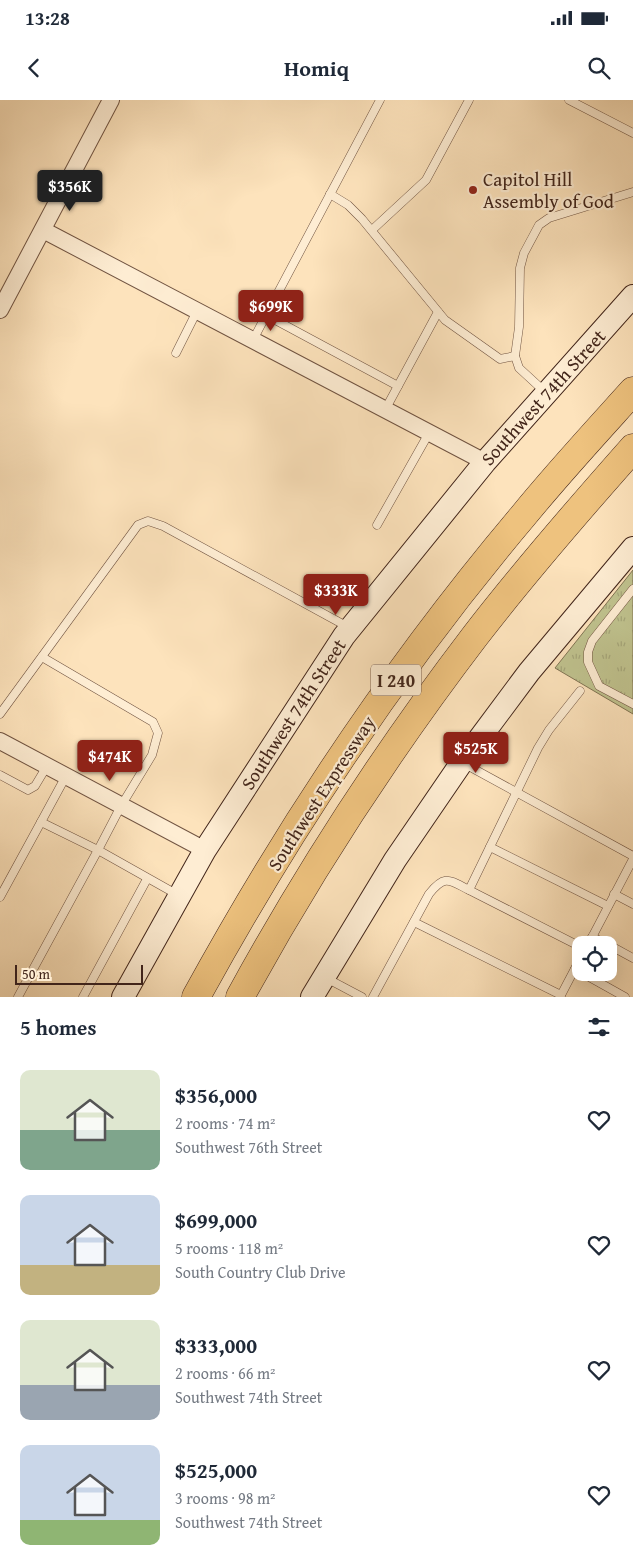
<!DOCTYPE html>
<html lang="en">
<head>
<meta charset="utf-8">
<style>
	body { margin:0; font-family:"Gentium Book Plus",serif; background:#f6f6f7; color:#1f2937; height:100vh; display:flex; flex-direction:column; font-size:19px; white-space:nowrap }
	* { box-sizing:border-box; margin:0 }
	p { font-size:16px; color:#747a83 }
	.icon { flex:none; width:28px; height:28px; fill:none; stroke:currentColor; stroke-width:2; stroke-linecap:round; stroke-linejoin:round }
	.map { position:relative; height:897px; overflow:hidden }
	.panel { display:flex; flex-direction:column; background:#fff; flex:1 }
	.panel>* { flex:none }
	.tools { position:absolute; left:572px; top:836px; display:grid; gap:10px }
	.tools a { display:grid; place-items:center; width:45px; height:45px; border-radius:10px; background:#fff; box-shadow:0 5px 20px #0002; font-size:25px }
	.scale { position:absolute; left:15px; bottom:12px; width:128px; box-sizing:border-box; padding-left:5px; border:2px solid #42251a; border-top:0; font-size:14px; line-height:18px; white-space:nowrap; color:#42251a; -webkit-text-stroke:4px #feedd3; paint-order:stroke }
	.price { position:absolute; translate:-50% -42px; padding:0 11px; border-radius:5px; background:#8f2418; color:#fff; font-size:16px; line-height:32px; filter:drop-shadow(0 1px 2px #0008) }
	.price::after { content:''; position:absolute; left:50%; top:30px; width:15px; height:11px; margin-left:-8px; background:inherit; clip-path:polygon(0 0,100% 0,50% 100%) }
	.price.selected { background:#222; color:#fff }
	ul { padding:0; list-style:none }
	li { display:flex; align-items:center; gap:15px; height:125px; padding:0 20px }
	li span { display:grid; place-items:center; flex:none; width:140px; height:100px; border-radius:10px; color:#555 }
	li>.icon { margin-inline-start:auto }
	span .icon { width:60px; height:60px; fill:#fffc; stroke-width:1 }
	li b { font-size:21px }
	h2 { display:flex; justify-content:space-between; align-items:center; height:60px; padding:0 20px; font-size:21px }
	.status { display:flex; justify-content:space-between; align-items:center; height:35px; padding:0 25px; background:#fff; direction:ltr }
	.status svg { height:14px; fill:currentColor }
	header { display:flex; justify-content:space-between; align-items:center; height:65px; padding:0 20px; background:#fff; font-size:22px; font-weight:700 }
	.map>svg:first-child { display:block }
	.grass { fill:url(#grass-tufts); stroke:#817454 }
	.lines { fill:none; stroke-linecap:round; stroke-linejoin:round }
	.lane-casing { stroke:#715442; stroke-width:9 }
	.street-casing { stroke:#715442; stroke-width:18 }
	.secondary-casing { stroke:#42251a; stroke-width:24 }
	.highway-casing { stroke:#42251a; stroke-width:29 }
	.lane { stroke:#feedd3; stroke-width:8 }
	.street { stroke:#feedd3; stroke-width:16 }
	.secondary { stroke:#feedd3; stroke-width:22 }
	.highway { stroke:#eec27e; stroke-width:28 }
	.poi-dot { fill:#8f2418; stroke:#feedd3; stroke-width:2 }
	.labels { text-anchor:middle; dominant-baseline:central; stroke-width:4.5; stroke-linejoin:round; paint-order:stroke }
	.shield { fill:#feedd3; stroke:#7a6152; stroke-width:1 }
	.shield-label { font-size:18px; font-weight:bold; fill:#42251a }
	.poi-label { font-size:19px; fill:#42251a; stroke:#feedd3; text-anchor:start }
	.street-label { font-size:19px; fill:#42251a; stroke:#feedd3 }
</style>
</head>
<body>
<div class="status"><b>13:28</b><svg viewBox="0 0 49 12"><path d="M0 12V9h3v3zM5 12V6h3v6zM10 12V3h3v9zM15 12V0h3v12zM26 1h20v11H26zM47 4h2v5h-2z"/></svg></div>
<header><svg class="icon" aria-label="back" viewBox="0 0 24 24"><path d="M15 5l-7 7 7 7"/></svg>Homiq<svg class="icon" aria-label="search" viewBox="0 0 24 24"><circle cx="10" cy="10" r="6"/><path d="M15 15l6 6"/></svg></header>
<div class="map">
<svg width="633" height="897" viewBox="0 0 633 897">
	<defs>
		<pattern id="grass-tufts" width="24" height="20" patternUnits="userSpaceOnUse" patternTransform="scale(1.25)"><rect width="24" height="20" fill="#c0c38f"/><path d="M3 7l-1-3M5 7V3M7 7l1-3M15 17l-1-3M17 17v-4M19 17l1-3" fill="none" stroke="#a6a77b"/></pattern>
	</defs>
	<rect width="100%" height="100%" fill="#fde3bc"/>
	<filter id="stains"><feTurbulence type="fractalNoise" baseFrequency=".004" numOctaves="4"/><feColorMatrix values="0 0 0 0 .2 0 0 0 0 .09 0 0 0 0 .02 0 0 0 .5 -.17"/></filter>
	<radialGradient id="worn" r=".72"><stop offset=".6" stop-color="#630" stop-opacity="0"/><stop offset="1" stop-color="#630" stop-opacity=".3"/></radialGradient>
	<!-- grass -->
	<polygon class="grass" points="633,470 633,614 555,568"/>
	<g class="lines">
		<defs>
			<g id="lane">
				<polyline points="569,0 633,33"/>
				<polyline points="330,94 348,105 362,119 445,220 500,259 515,256"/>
				<polyline points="372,130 426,80 469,0"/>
				<polyline points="266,215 398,286"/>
				<polyline points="253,240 380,0"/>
				<polyline points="176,253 197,211"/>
				<polyline points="544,291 519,268 515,256 519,227 520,168 524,153 539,125 549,118 633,92"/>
				<polyline points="385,310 438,212"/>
				<polyline points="377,425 429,333"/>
				<polyline points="633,489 592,541 588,552 588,562 599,586 633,604"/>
				<polyline points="42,557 153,622 158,633 152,655 121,706 98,750 178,795"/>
				<polyline points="0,614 138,425 148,421 163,426 348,527"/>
				<polyline points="463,663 633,756"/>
				<polyline points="0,675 28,690 35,686 47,666"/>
				<polyline points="490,747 608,806"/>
				<polyline points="469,790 581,847"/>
				<polyline points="614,794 633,804"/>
				<polyline points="0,797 41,722"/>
				<polyline points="414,822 561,895"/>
				<polyline points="592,837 609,845"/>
				<polyline points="588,845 633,759"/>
				<polyline points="609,845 633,858"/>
				<polyline points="575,869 625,897"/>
				<polyline points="326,878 362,897"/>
				<polyline points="18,897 98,750 41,722 66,676"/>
				<polyline points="83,897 147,779"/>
				<path d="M373 897 429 794C445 774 449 780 469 790L538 648 549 630 580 591"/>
				<polyline points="560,897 581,857"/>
			</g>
			<g id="street">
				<polyline points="43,130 485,362"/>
				<polyline points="0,210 111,0"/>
				<polyline points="0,641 205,750"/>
			</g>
			<g id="secondary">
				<polyline points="123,897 205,750 344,536 485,362 633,196"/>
				<polyline points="312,897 395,760 462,662 529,572 633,448"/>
			</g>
			<g id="highway">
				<path d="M196 897C289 727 398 564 523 416 558 373 596 332 633 291"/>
				<path d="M240 897C309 771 388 650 475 536 525 471 579 409 633 348"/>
			</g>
		</defs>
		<!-- lane casing -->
		<use href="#lane" class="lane-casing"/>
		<!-- street casing -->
		<use href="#street" class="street-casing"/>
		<!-- secondary casing -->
		<use href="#secondary" class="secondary-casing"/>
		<!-- highway casing -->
		<use href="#highway" class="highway-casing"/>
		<!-- lane -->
		<use href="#lane" class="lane"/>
		<!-- street -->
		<use href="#street" class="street"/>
		<!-- secondary -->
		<use href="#secondary" class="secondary"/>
		<!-- highway -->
		<use href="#highway" class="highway"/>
	</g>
	<!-- markers -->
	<circle class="poi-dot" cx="473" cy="90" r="5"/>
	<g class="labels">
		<!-- shield labels -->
		<rect class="shield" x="371" y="564.5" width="50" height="31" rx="4"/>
		<g class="shield-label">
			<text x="396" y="580">I 240</text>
		</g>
		<!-- poi labels -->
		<g class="poi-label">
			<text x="483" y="79">Capitol Hill<tspan x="483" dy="22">Assembly of God</tspan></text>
		</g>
		<!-- street labels -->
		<g class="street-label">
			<text transform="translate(543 297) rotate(-48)">Southwest 74th Street</text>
			<text transform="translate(293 614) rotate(-57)">Southwest 74th Street</text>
			<text transform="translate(321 693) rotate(-57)">Southwest Expressway</text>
		</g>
	</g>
	<rect width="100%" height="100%" filter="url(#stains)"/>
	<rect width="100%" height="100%" fill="url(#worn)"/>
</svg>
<div class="tools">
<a><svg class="icon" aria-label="locate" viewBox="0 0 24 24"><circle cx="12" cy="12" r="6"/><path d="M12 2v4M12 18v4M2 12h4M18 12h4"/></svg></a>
</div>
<div class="scale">50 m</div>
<b class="price selected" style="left:70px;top:112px">$356K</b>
<b class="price" style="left:271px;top:232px">$699K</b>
<b class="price" style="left:336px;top:516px">$333K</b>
<b class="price" style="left:476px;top:674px">$525K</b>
<b class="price" style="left:110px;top:682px">$474K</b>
</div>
<section class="panel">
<h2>5 homes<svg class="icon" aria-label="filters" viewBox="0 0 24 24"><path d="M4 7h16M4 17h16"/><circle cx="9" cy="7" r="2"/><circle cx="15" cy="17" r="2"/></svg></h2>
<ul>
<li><span style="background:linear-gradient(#dfe7d0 60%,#7fa58c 0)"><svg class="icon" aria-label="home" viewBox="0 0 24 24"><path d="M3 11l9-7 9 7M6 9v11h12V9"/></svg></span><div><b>$356,000</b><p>2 rooms · 74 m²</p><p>Southwest 76th Street</p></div><svg class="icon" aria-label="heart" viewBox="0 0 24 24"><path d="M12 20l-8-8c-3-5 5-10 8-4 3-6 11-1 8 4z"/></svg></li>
<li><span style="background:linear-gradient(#c9d6e8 70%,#c2b280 0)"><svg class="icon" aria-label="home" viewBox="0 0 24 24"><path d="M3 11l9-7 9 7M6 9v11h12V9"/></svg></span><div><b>$699,000</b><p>5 rooms · 118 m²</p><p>South Country Club Drive</p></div><svg class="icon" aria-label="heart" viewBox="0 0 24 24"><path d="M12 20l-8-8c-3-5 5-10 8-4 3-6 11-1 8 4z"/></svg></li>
<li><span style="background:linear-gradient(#dfe7d0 65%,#9aa5b1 0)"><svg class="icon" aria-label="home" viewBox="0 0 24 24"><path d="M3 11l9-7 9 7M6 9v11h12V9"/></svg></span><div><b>$333,000</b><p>2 rooms · 66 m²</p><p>Southwest 74th Street</p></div><svg class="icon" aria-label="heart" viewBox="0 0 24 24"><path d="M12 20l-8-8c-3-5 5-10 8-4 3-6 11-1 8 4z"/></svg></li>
<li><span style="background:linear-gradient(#c9d6e8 75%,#8fb573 0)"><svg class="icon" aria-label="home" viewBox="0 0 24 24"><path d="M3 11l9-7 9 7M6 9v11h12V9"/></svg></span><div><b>$525,000</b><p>3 rooms · 98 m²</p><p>Southwest 74th Street</p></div><svg class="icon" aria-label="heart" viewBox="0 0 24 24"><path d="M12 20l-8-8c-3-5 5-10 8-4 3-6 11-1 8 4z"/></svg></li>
</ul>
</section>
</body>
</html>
